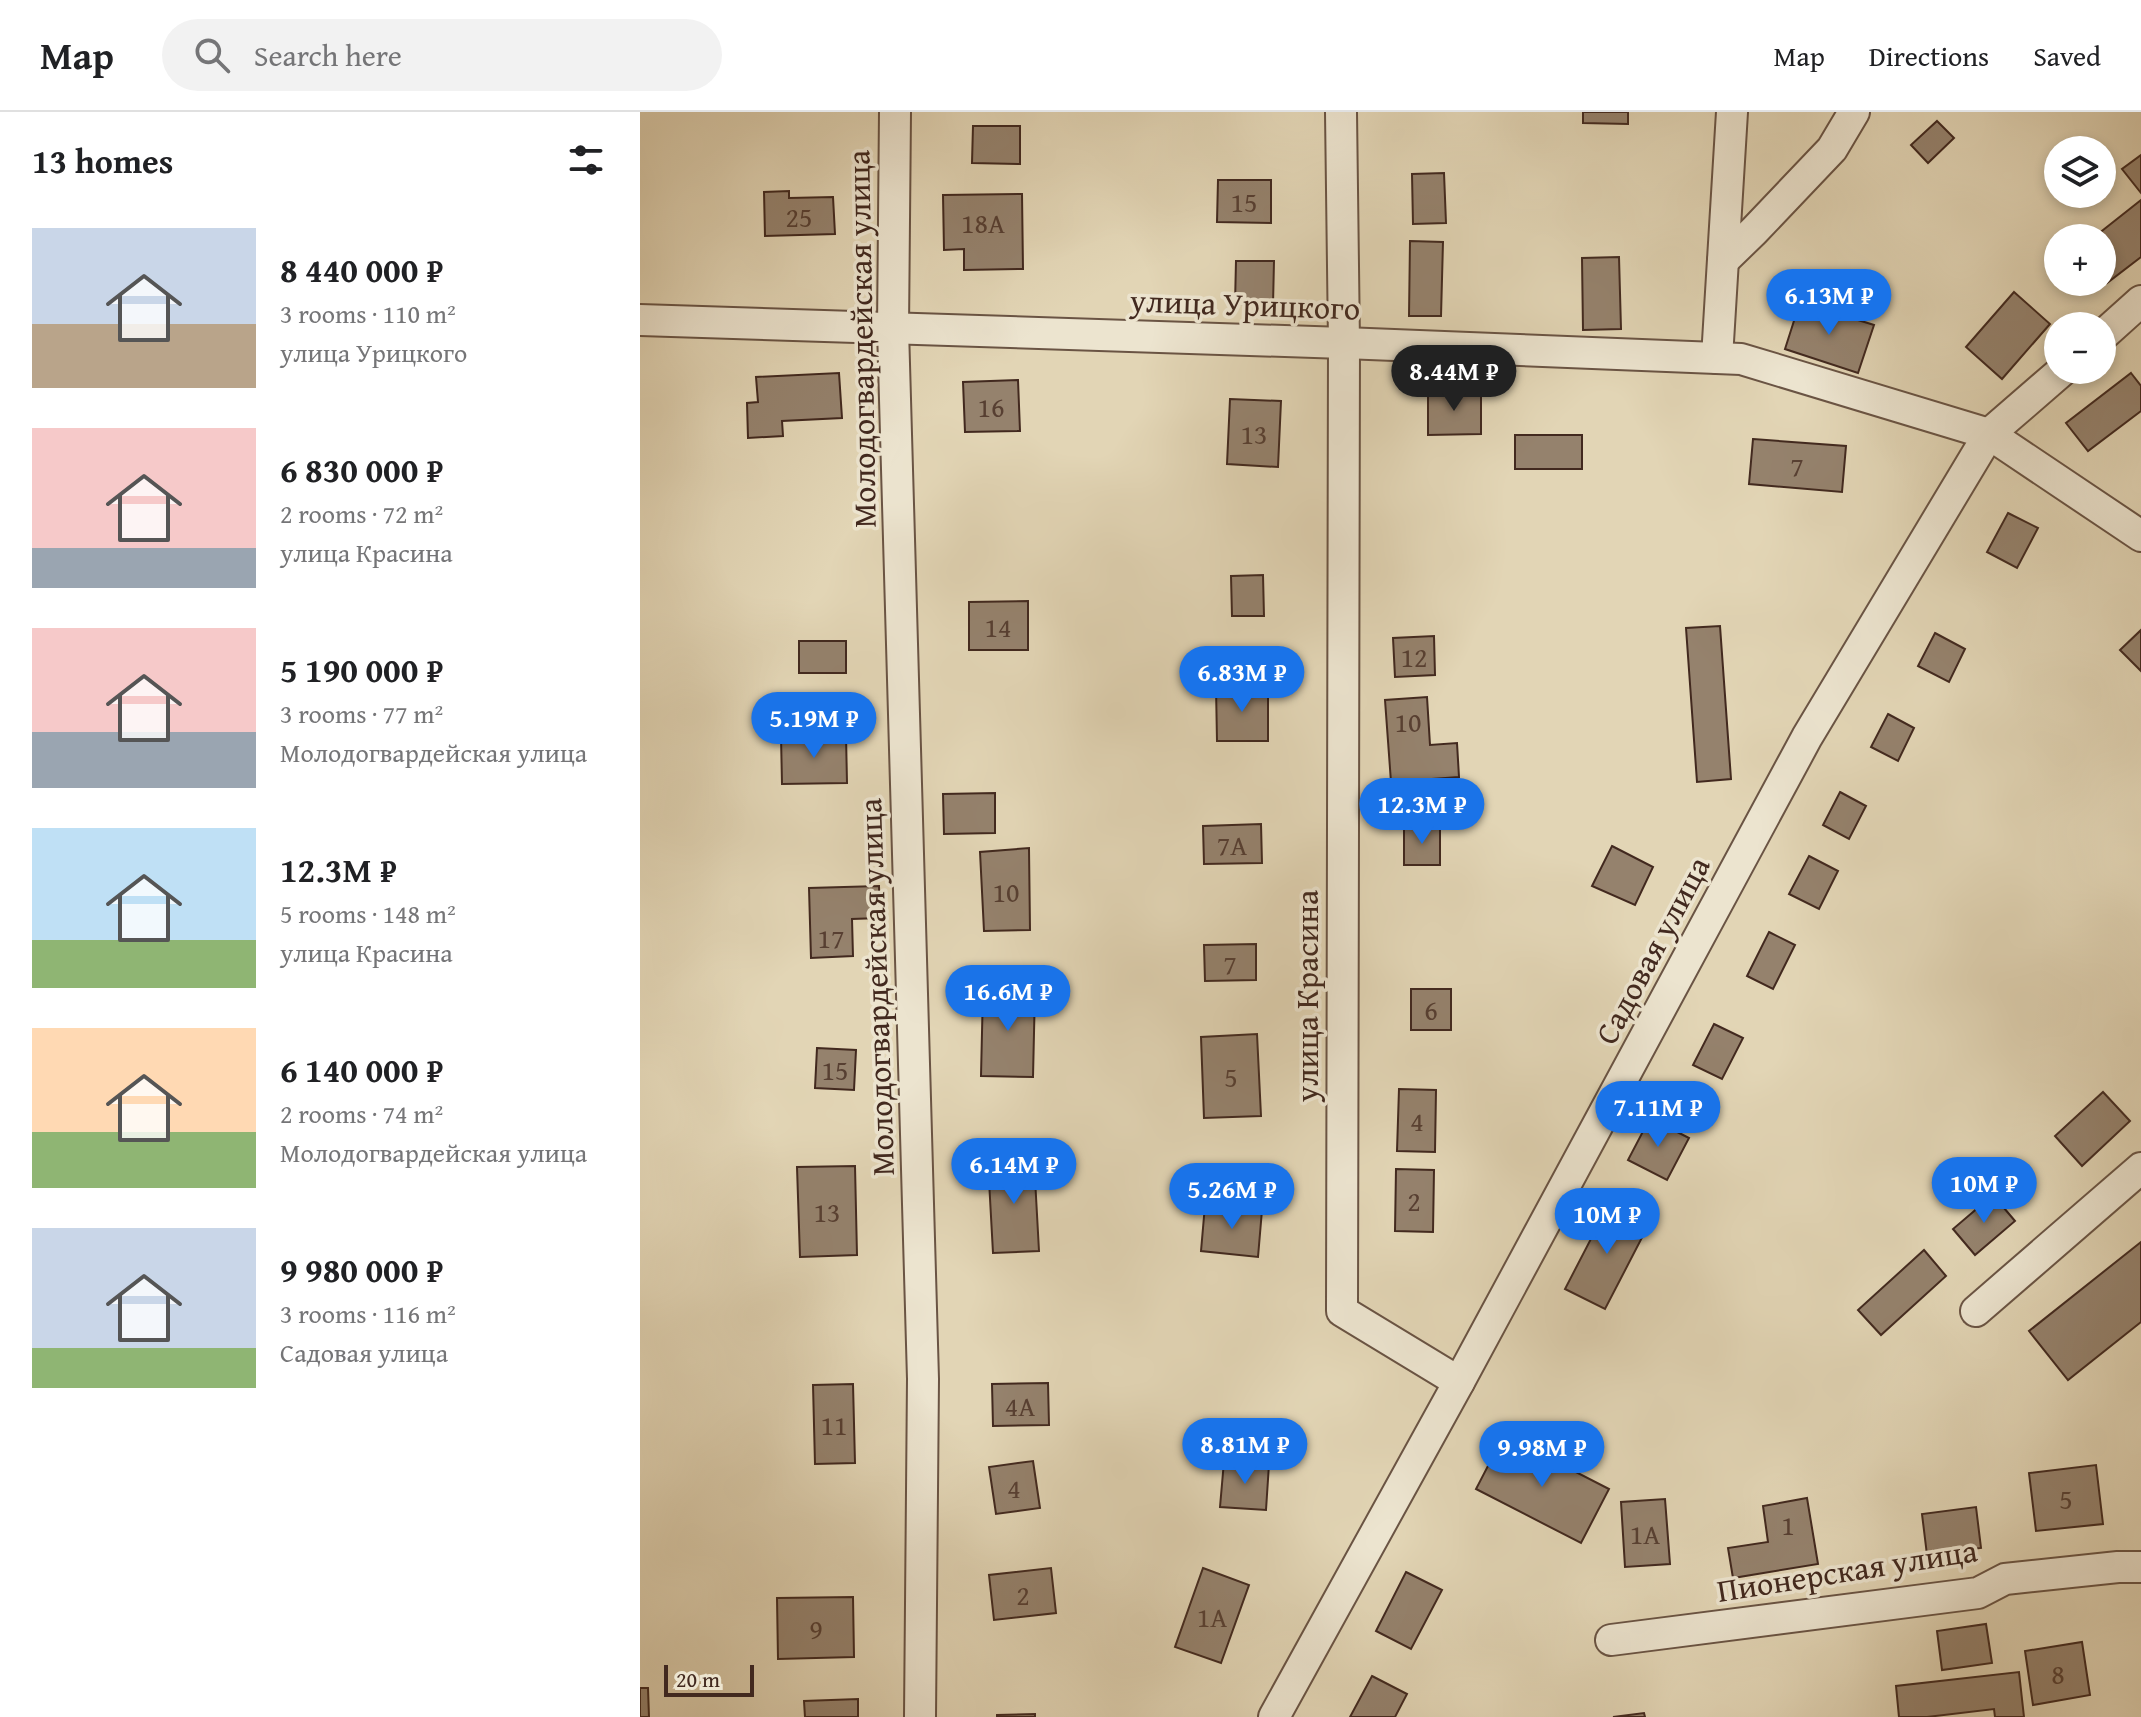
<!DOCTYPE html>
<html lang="en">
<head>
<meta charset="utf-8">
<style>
	body { margin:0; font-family:"Gentium Book Plus",serif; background:#f2f2f2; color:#202124; height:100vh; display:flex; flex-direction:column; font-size:30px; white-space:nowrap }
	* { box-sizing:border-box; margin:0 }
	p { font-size:26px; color:#757577 }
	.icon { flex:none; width:44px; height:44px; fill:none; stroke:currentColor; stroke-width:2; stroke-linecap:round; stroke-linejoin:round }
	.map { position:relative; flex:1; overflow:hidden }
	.side { display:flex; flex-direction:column; background:#fff; width:640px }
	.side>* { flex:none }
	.controls { position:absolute; left:1404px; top:24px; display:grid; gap:16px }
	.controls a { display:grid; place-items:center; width:72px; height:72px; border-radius:50%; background:#fff; box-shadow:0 4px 12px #0003; font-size:40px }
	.scale { position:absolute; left:24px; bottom:20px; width:90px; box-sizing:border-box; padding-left:8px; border:4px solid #42291f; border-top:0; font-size:22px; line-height:28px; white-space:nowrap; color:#42291f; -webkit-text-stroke:6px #ece4cf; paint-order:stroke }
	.price { position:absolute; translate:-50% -68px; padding:0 18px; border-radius:28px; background:#1a73e8; color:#fff; font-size:26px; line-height:52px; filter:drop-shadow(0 2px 4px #0008) }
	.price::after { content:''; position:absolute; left:50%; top:48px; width:24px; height:18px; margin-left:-12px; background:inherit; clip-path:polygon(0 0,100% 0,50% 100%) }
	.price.on { background:#222; color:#fff }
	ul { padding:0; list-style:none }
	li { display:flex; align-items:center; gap:24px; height:200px; padding:0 32px }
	li span { display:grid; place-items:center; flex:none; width:224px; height:160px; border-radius:0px; color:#555 }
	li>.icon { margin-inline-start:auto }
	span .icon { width:96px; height:96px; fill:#fffc; stroke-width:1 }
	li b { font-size:34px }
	h2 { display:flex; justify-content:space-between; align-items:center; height:96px; padding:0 32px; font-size:34px }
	header { display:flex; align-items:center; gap:48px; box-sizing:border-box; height:112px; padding:0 40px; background:#fff; border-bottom:2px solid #e0e0e0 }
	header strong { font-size:38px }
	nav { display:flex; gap:44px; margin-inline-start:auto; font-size:28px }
	.search { width:560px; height:72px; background:#f2f2f2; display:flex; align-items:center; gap:20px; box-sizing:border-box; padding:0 28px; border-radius:44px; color:#757577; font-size:30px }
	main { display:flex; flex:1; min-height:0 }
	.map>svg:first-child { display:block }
	.building { fill:#95826d; stroke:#42291f; stroke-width:2 }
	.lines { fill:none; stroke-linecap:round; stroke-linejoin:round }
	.minor-casing { stroke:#6a5444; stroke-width:34 }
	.minor { stroke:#ece4cf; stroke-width:30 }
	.labels { text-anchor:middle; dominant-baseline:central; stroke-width:7; stroke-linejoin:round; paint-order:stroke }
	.number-label { font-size:28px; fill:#573f32 }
	.street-label { font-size:32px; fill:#42291f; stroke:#ece4cf }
</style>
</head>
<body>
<header>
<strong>Map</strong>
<div class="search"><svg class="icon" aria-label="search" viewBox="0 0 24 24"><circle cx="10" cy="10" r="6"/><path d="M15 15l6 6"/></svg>Search here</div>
<nav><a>Map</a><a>Directions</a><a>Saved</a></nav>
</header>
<main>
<section class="side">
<h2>13 homes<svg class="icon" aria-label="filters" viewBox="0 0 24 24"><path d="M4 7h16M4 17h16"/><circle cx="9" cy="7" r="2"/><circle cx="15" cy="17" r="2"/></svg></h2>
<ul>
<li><span style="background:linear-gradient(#c9d6e8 60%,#b9a48a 0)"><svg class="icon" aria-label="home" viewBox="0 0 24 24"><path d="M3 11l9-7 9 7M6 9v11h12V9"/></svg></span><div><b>8 440 000 ₽</b><p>3 rooms · 110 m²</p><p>улица Урицкого</p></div></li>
<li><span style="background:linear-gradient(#f6c9c9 75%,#9aa5b1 0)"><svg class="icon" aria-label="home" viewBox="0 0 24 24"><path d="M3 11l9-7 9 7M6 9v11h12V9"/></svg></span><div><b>6 830 000 ₽</b><p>2 rooms · 72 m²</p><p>улица Красина</p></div></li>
<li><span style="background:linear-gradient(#f6c9c9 65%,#9aa5b1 0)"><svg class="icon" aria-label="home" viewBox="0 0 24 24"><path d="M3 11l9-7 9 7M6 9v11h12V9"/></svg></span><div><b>5 190 000 ₽</b><p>3 rooms · 77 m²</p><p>Молодогвардейская улица</p></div></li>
<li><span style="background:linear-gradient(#bfe0f5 70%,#8fb573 0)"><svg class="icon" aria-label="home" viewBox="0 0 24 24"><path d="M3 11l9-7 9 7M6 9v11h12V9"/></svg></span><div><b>12.3M ₽</b><p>5 rooms · 148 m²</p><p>улица Красина</p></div></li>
<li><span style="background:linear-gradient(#ffd9b3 65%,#8fb573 0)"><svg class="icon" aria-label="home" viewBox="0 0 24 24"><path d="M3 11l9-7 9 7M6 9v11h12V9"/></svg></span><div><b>6 140 000 ₽</b><p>2 rooms · 74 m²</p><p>Молодогвардейская улица</p></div></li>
<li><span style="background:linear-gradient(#c9d6e8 75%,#8fb573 0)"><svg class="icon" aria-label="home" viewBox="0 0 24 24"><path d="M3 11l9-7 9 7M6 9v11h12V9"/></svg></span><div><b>9 980 000 ₽</b><p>3 rooms · 116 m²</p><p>Садовая улица</p></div></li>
</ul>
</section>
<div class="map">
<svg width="1501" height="1605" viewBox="0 0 1501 1605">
	<rect width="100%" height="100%" fill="#e2d5b5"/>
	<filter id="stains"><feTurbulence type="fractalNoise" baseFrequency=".0025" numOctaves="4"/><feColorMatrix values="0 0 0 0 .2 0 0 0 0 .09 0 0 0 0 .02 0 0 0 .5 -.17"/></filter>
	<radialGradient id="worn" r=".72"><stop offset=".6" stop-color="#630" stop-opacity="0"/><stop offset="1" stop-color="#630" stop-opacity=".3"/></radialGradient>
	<!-- building -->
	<g class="building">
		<polygon points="943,0 988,0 988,12 943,11"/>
		<polygon points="1297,9 1314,26 1288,51 1271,33"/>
		<polygon points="333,14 380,14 380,52 332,51"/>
		<polygon points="1501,43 1501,81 1482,57"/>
		<polygon points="804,61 806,111 773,112 772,62"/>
		<polygon points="578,68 631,68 631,111 577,110"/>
		<polygon points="149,79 149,86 193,85 195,122 125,124 124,80"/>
		<polygon points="382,82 383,157 324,158 324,137 304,138 303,83"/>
		<polygon points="1501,88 1501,145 1467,171 1462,165 1462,126 1453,126"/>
		<polygon points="770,129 803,130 801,204 769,204"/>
		<polygon points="979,145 981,217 943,218 942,146"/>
		<polygon points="596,149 634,149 633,193 595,192"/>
		<polygon points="1374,180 1410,212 1362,267 1326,235"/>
		<polygon points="1160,190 1234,213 1218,261 1145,237"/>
		<polygon points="199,261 202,306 142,309 143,324 108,326 107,291 118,290 116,265"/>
		<polygon points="1491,261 1501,274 1501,299 1448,339 1426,311"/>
		<polygon points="378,268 380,319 325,320 323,270"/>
		<polygon points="788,279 841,279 841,322 788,323"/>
		<polygon points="590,287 641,289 638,355 587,352"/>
		<rect x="875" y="323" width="67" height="34"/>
		<polygon points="1113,327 1206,334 1202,380 1109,372"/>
		<polygon points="1368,401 1398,416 1377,456 1347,440"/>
		<polygon points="623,463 624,504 592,504 591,464"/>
		<polygon points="388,489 388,538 329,538 329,490"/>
		<polygon points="1080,514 1091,667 1057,670 1046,516"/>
		<polygon points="1501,518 1501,559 1480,538"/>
		<polygon points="1295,521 1325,537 1309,570 1278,554"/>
		<polygon points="794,524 795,563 755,565 753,526"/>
		<rect x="159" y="529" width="47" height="32"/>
		<polygon points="576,575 628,575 628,629 577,629"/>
		<polygon points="787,585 790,633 817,631 819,665 751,670 745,588"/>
		<polygon points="1248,602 1274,616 1258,649 1231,635"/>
		<polygon points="206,623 207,671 142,672 141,624"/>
		<polygon points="1200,680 1226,694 1209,727 1183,713"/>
		<polygon points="355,681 355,721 304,722 303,682"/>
		<polygon points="621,712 622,751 564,752 563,714"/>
		<rect x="764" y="714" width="36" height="39"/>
		<polygon points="972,734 1013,755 995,793 952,774"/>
		<polygon points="389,736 390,818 344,819 340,740"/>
		<polygon points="1169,744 1198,759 1179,797 1149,782"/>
		<polygon points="239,774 240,806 212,807 213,844 171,846 169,776"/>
		<polygon points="1129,820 1155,833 1133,877 1107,864"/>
		<polygon points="616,832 616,868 565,869 564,833"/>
		<polygon points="343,877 395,877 393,965 341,964"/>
		<rect x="771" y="877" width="40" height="41"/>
		<polygon points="1074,912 1103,926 1082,967 1053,953"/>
		<polygon points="617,922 621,1004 564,1006 561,925"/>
		<polygon points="177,936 216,938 214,978 175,976"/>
		<polygon points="759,977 796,978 795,1040 757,1039"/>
		<polygon points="1463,980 1490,1009 1442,1054 1415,1024"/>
		<polygon points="1010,1006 1049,1026 1027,1068 988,1048"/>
		<polygon points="394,1048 399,1139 353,1141 348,1050"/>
		<polygon points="215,1054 217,1143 160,1145 157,1055"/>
		<polygon points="756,1057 794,1058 793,1120 755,1119"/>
		<polygon points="1353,1083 1375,1109 1335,1143 1313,1117"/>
		<polygon points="969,1092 1009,1112 965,1197 925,1177"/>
		<polygon points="565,1093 622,1098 618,1145 561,1139"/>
		<polygon points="1501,1130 1501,1210 1428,1268 1389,1219"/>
		<polygon points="1284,1138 1306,1164 1241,1223 1218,1198"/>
		<polygon points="408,1271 409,1313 353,1314 352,1272"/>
		<polygon points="213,1272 215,1351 175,1352 173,1273"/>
		<polygon points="864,1323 969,1377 941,1431 836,1377"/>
		<polygon points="393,1349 400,1396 356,1402 349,1355"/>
		<polygon points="584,1349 629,1352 626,1398 580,1395"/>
		<polygon points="1456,1353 1463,1412 1396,1419 1389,1361"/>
		<polygon points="1167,1386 1178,1452 1093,1466 1088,1436 1128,1430 1123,1394"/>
		<polygon points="1025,1387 1030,1452 985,1455 981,1390"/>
		<polygon points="1336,1395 1341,1436 1287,1443 1282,1402"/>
		<polygon points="411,1456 416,1501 354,1508 349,1463"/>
		<polygon points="563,1456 609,1473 581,1551 535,1535"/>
		<polygon points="766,1460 802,1478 771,1537 736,1519"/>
		<polygon points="213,1485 214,1545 138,1547 137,1486"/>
		<polygon points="1346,1512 1352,1551 1302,1558 1297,1519"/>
		<polygon points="1442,1530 1450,1583 1393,1593 1385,1539"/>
		<polygon points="1379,1560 1384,1605 1355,1605 1354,1597 1287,1605 1259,1605 1256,1574"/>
		<polygon points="732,1564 767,1582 755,1605 710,1605"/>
		<polygon points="0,1576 8,1576 9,1605 0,1605"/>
		<polygon points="218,1587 218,1605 165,1605 164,1589"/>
		<polygon points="1004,1601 1005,1605 973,1605"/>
		<polygon points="395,1602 395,1605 357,1605 357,1603"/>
	</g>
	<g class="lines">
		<defs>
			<g id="minor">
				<polyline points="255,0 253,217 283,1267 280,1605"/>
				<polyline points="701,0 704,231 702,1199 819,1270"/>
				<polyline points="1083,149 1114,119 1192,37 1214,0"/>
				<polyline points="0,208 704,231 1101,247 1349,322 1501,424"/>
				<polyline points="1462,224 1501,189"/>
				<polyline points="1077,246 1092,0"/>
				<polyline points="1336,1199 1501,1056"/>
				<polyline points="971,1528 1338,1481 1365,1467 1478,1455 1501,1455"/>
				<polyline points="634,1605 819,1270 1167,625 1349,322 1423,258"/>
			</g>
		</defs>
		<!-- minor casing -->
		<use href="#minor" class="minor-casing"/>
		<!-- minor -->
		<use href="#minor" class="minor"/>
	</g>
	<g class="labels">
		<!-- number labels -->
		<g class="number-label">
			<text x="604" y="89">15</text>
			<text x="159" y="104">25</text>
			<text x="343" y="110">18А</text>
			<text x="351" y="294">16</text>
			<text x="614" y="321">13</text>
			<text x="1157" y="353">7</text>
			<text x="358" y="514">14</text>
			<text x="774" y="544">12</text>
			<text x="768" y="609">10</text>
			<text x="592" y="732">7А</text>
			<text x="366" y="779">10</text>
			<text x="191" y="825">17</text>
			<text x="590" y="851">7</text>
			<text x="791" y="897">6</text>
			<text x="195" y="957">15</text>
			<text x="591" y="964">5</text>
			<text x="777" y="1008">4</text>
			<text x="774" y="1088">2</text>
			<text x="187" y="1099">13</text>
			<text x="380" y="1293">4А</text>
			<text x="194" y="1312">11</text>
			<text x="374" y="1375">4</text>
			<text x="1426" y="1386">5</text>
			<text x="1148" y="1412">1</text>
			<text x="1005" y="1421">1А</text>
			<text x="383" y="1482">2</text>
			<text x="572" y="1504">1А</text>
			<text x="176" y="1516">9</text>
			<text x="1418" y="1561">8</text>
		</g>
		<!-- street labels -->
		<g class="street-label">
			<text transform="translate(605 192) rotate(2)">улица Урицкого</text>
			<text transform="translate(221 227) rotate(-91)">Молодогвардейская улица</text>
			<text transform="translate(1012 838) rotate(-62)">Садовая улица</text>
			<text transform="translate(236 875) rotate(-92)">Молодогвардейская улица</text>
			<text transform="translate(666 884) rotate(-90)">улица Красина</text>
			<text transform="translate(1207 1458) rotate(-9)">Пионерская улица</text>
		</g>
	</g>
	<rect width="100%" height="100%" filter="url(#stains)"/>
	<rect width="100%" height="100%" fill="url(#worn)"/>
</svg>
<div class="controls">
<a><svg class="icon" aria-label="layers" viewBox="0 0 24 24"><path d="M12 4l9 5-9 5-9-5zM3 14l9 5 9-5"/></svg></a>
<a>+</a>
<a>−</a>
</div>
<div class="scale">20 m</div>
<b class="price" style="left:1189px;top:225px">6.13M ₽</b>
<b class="price on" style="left:814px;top:301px">8.44M ₽</b>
<b class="price" style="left:602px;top:602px">6.83M ₽</b>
<b class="price" style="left:174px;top:648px">5.19M ₽</b>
<b class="price" style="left:782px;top:734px">12.3M ₽</b>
<b class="price" style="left:368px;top:921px">16.6M ₽</b>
<b class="price" style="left:1018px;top:1037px">7.11M ₽</b>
<b class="price" style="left:374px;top:1094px">6.14M ₽</b>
<b class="price" style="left:1344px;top:1113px">10M ₽</b>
<b class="price" style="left:592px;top:1119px">5.26M ₽</b>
<b class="price" style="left:967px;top:1144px">10M ₽</b>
<b class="price" style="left:605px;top:1374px">8.81M ₽</b>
<b class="price" style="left:902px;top:1377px">9.98M ₽</b>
</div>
</main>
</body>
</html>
